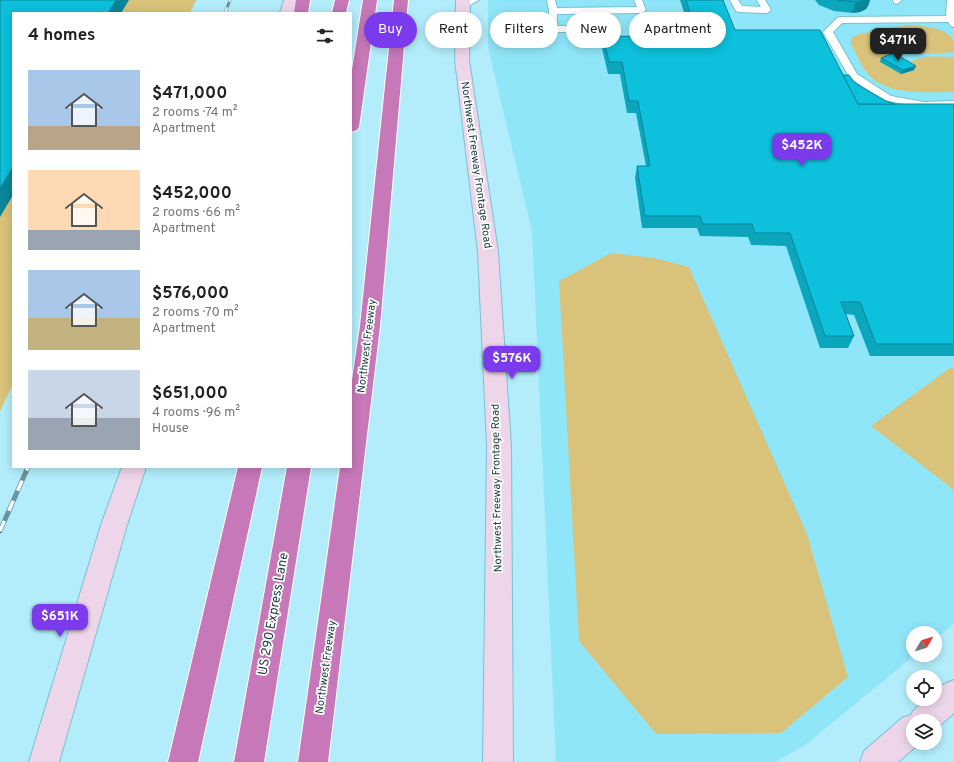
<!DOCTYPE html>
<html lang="en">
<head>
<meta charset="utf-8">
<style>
	body { margin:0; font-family:Overpass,sans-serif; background:#f6f6f6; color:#202124; height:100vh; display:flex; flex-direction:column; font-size:15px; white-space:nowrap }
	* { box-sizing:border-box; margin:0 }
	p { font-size:13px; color:#757577 }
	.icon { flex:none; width:22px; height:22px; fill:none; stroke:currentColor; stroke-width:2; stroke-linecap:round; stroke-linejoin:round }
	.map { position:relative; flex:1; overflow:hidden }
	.panel { position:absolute; left:12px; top:12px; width:340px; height:456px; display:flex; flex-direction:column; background:#fff; border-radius:0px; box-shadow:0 2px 10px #0003 }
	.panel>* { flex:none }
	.top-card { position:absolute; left:364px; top:12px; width:380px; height:36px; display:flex; gap:8px }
	.needle { width:26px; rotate:52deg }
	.fabs { position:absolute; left:906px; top:626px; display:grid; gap:8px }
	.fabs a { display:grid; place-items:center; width:36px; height:36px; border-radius:50%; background:#fff; box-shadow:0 2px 10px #0003; font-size:20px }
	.price { position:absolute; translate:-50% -34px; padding:0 9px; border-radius:8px; background:#7c3aed; color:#fff; font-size:13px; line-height:26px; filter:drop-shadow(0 1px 2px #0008) }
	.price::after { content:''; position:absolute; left:50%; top:24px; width:12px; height:9px; margin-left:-6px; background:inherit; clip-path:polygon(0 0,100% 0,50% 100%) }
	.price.active { background:#222; color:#fff }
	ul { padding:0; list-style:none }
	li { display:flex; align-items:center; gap:12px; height:100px; padding:0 16px }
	li span { display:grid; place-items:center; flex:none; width:112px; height:80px; border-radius:0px; color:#555 }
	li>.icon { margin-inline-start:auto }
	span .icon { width:48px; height:48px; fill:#fffc; stroke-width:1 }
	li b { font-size:17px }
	h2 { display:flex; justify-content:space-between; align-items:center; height:48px; padding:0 16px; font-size:17px }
	.tag { padding:0 14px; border-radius:18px; background:#fff; box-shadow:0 2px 10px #0003; font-size:14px; line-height:36px }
	.tag.active { background:#7c3aed; color:#fff }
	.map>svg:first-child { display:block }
	.built { fill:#90e6f9 }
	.green { fill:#d9c37b }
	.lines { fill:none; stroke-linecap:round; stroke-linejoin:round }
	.service-casing { stroke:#77c1d1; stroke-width:2 }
	.secondary-casing { stroke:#77c1d1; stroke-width:2 }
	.motorway-casing { stroke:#fff; stroke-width:2 }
	.service { fill:#fff; fill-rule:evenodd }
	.secondary { fill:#eed6ea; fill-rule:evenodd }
	.motorway { fill:#c678b9; fill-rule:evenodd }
	.rail-far1-casing { stroke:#68949e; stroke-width:3 }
	.rail-casing { stroke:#68949e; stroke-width:5 }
	.rail-far1 { stroke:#fff; stroke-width:2; stroke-dasharray:6; stroke-linecap:butt }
	.rail { stroke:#fff; stroke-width:3.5; stroke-dasharray:11; stroke-linecap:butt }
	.wall { fill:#0ba5bc }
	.shaded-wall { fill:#098699 }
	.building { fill:#0dc0db; stroke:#098699 }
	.labels { text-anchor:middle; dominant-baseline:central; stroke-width:3.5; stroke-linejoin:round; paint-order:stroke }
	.street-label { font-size:11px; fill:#1b3a40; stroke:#fff }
	.near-street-label { font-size:13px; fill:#1b3a40; stroke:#fff }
</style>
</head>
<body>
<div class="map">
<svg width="954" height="762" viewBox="0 0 954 762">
	<rect width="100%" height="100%" fill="#b3edfb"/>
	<!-- built -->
	<polygon class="built" points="488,0 954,0 954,624 935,639 935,633 913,633 913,655 915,655 804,746 775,762 556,762 532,231 488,48"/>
	<!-- green -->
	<g class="green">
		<polygon points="0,0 196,0 190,13 13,13 13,384 0,411"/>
		<path d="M908 25C921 26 950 27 954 42 954 45 954 49 954 52 934 54 913 56 895 47L883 52 907 66C917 53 940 57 954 57V92C928 92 886 96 868 74 861 66 856 53 851 44V38L859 34Z"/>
		<polygon points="611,253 654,258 689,267 807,534 848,677 781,733 656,734 579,641 559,281"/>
		<polygon points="951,367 954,369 954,490 871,426"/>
	</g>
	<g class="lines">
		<defs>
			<g id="service">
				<polygon points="468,0 479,0 466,7 460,7 459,5"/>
				<polygon points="547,0 555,0 557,8 637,7 634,0 642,0 646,10 642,13 557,14 557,26 602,26 606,29 602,32 553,32 549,29 549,11"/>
				<polygon points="730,0 738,0 742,6 761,7 757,0 765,0 771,10 767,13 739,12 736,11"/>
				<polygon points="893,0 902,0 897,4 894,3"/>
				<polygon points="947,0 954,0 954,27 951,26 948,22 842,23 833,32 857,74 891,96 924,102 954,101 954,107 924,108 884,100 850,78 823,32 837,18 840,17 946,16"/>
			</g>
			<g id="secondary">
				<polygon points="284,0 298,0 294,13 280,13"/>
				<polygon points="456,0 470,0 469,60 498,252 511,446 513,762 483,762 487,446 478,252 455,60"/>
				<polygon points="122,467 146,467 127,525 59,762 29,762 101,525"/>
				<polygon points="954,680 954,713 935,730 935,721 913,721 913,743 920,743 898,762 860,762 864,751 902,718 911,715 913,711 926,699 935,699 935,691 944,684"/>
			</g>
			<g id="motorway">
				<polygon points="296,0 310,0 308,13 294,13"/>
				<polygon points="335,0 349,0 346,13 332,13"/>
				<polygon points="363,0 377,0 359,127 357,130 351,132 351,76"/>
				<polygon points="394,0 408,0 380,326 328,762 298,762 340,467 351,467 351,387 360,326"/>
				<polygon points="238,467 262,467 198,762 168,762"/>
				<polygon points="287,467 311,467 264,762 234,762"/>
			</g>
		</defs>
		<!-- service casing -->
		<use href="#service" class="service-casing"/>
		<!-- secondary casing -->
		<use href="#secondary" class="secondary-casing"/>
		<!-- motorway casing -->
		<use href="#motorway" class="motorway-casing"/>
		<!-- service -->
		<use href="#service" class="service"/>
		<!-- secondary -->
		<use href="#secondary" class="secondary"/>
		<!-- motorway -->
		<use href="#motorway" class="motorway"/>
		<defs>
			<polyline id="rail-far1" points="225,13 230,0"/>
			<polyline id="rail" points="0,531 28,467"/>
		</defs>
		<!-- rail-far1 casing -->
		<use href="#rail-far1" class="rail-far1-casing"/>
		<!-- rail casing -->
		<use href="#rail" class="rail-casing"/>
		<!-- rail-far1 -->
		<use href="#rail-far1" class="rail-far1"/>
		<!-- rail -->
		<use href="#rail" class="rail"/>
	</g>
	<!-- wall -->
	<g class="wall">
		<polygon points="680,0 723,0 735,30 843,75 863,88 886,101 895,104 954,104 954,356 870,356 854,315 846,314 854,336 848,348 820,348 786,246 751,245 748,237 700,236 697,228 642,228 635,178 637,166 646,166 636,113 627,113 620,74 608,74 602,48 603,36 692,37"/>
		<polygon points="815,0 870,0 868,6 866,9 860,12 852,13 834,11 819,5"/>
		<polygon points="881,58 914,70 901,74 880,62"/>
	</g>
	<!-- shaded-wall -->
	<g class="shaded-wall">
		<polygon points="116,0 129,0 121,13 108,13"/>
		<polygon points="866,0 870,0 868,6 866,9 860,12 852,13 856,2"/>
		<polygon points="916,66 914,70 901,74 903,70"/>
		<polygon points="13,167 13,195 0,217 0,188"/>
	</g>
	<!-- building -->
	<g class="building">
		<polygon points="0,0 116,0 108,13 13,13 13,167 0,188"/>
		<polygon points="686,0 723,0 735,30 820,30 858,104 954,104 954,344 876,344 860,302 841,302 854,336 825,336 790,233 755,233 752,224 703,224 700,216 645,216 637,166 650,166 638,101 629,101 622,62 609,62 603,36 698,37"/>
		<polygon points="837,0 866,0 856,2"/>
		<polygon points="894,53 916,66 903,70 881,58"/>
		<polygon points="843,75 849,75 854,82 863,88 886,101 895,104 858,104"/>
	</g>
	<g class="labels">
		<!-- street labels -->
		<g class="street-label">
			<text transform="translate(476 165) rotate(82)">Northwest Freeway Frontage Road</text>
			<text transform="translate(367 346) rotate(-83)">Northwest Freeway</text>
			<text transform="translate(497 488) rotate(-91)">Northwest Freeway Frontage Road</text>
			<text transform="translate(326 667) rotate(-82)">Northwest Freeway</text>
		</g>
		<!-- near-street labels -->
		<g class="near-street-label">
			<text transform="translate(274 614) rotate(-80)">US 290 Express Lane</text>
		</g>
	</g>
</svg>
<div class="fabs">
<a><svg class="needle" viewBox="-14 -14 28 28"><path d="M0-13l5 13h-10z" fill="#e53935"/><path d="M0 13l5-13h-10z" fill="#757577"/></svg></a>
<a><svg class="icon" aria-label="locate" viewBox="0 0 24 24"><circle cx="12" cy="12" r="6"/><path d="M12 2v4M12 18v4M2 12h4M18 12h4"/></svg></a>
<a><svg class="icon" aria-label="layers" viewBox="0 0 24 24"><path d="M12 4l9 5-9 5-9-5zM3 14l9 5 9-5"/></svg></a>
</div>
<b class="price active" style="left:898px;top:62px">$471K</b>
<b class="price" style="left:802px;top:167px">$452K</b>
<b class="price" style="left:512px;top:380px">$576K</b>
<b class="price" style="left:60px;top:638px">$651K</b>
<div class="top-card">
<a class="tag active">Buy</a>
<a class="tag">Rent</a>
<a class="tag">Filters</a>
<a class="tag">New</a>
<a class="tag">Apartment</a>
</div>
<section class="panel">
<h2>4 homes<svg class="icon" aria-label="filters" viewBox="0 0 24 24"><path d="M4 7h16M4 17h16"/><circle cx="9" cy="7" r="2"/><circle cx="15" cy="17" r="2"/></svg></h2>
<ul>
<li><span style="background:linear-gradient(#a9c7e8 70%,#b9a48a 0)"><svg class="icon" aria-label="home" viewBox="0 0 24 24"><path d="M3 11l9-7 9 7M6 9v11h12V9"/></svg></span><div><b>$471,000</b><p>2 rooms · 74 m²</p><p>Apartment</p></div></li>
<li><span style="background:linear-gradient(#ffd9b3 75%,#9aa5b1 0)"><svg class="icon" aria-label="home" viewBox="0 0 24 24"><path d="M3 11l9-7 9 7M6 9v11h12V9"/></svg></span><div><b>$452,000</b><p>2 rooms · 66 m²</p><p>Apartment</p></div></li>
<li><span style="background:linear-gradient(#a9c7e8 60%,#c2b280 0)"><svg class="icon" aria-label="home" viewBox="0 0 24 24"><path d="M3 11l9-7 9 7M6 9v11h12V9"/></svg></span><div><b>$576,000</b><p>2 rooms · 70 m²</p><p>Apartment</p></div></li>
<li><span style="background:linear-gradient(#c9d6e8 60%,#9aa5b1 0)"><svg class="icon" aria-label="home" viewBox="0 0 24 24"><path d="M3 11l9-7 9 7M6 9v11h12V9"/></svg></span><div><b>$651,000</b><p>4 rooms · 96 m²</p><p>House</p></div></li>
</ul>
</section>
</div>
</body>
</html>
